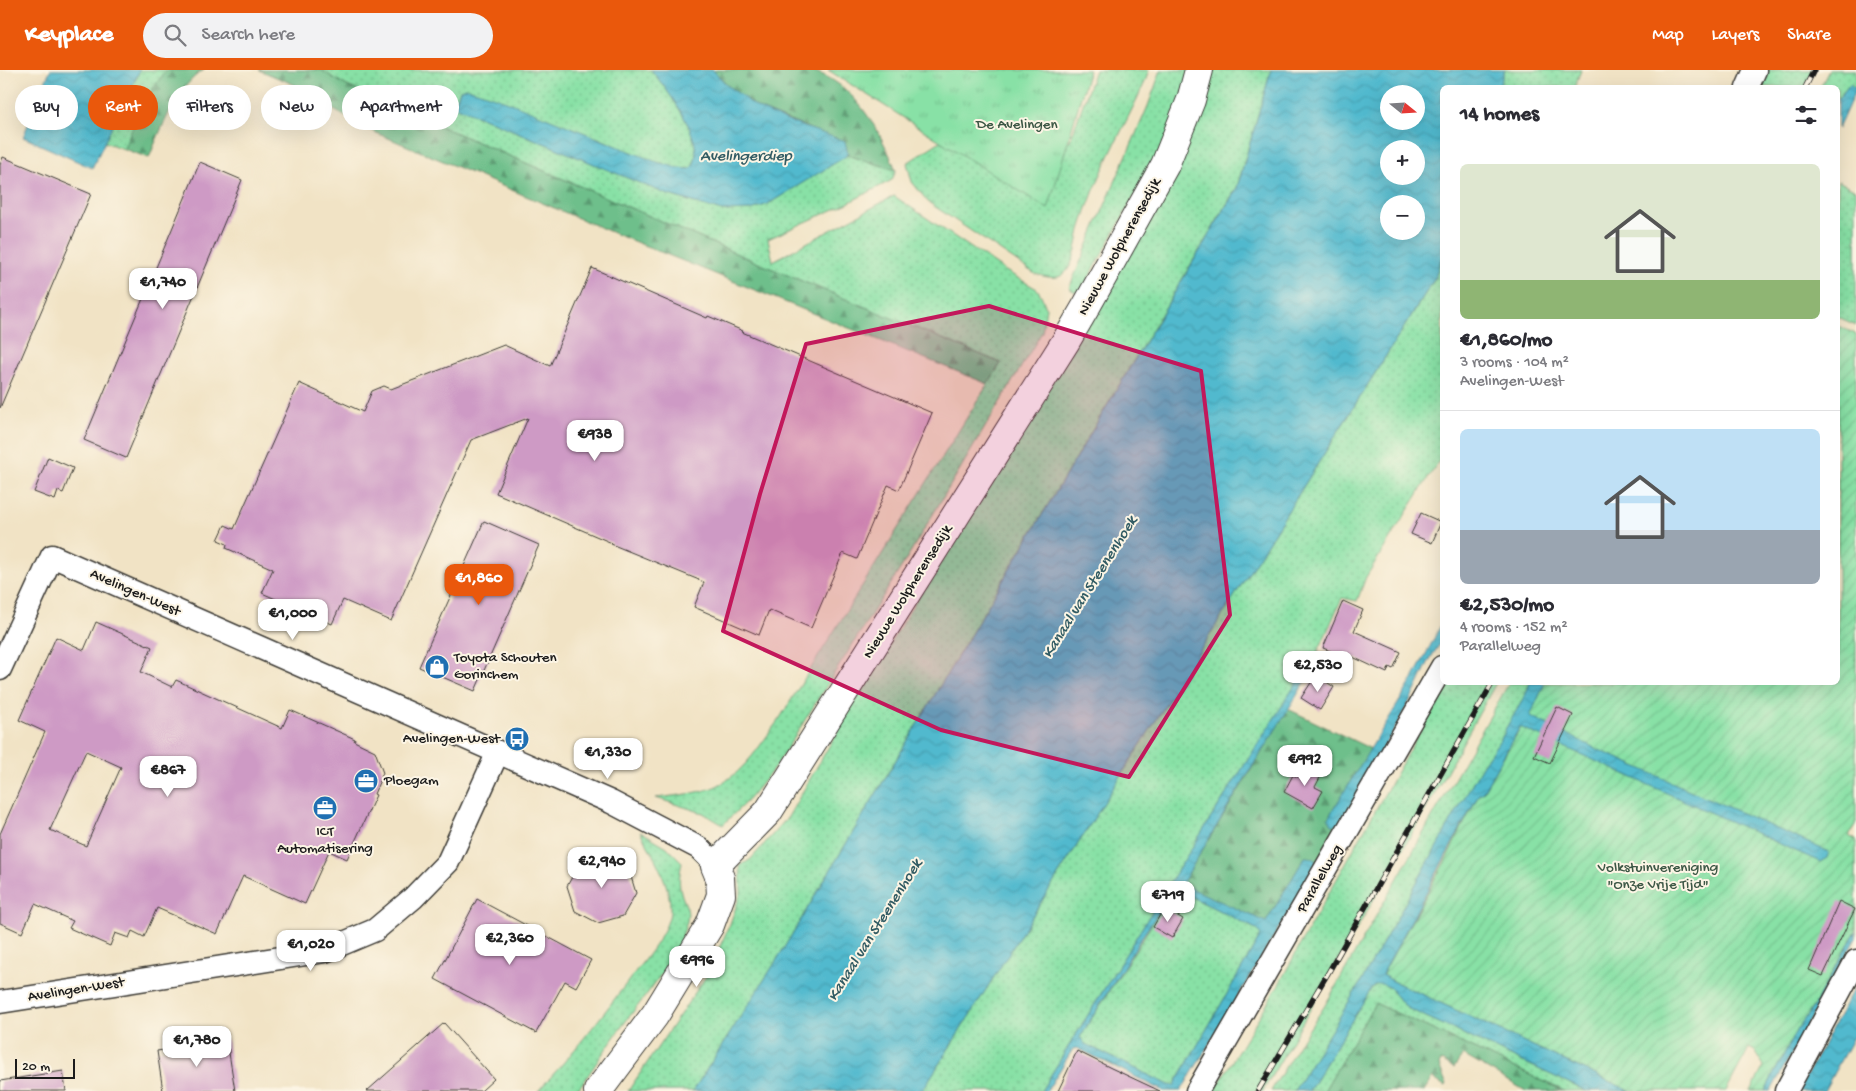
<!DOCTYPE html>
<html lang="en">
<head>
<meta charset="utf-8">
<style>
	body { margin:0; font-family:"Gochi Hand",sans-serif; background:#f2f2f3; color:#2b2b33; height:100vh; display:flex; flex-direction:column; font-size:19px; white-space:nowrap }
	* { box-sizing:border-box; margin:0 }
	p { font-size:16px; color:#7c7c81 }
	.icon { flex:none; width:28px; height:28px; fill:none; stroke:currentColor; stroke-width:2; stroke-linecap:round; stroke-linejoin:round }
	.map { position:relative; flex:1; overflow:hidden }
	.panel { position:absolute; left:1440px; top:15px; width:400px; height:600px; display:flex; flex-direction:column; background:#fff; border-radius:8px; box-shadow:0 5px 20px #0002 }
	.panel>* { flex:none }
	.guide { position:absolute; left:15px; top:15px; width:475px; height:45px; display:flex; gap:10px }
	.needle { width:32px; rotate:108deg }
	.tools { position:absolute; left:1380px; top:15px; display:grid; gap:10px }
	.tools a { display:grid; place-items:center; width:45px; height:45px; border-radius:50%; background:#fff; box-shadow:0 5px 20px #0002; font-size:25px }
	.scale { position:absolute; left:15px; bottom:12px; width:60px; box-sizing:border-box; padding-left:5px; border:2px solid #1c1c1c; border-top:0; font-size:14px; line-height:18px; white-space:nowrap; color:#1c1c1c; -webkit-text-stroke:4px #fcf5e5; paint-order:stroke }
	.price { position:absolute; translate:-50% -42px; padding:0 11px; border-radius:10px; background:#fff; color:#222; font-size:16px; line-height:32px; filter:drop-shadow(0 1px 2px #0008) }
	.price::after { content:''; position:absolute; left:50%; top:30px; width:15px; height:11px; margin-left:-8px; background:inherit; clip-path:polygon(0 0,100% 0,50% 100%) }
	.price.current { background:#ea580c; color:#fff }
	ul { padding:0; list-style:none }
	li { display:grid; align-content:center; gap:10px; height:265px; padding:0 20px }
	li+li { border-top:1px solid #e1e1e2 }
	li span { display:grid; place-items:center; height:155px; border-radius:8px; color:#555 }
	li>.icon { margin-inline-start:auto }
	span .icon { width:90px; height:90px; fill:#fffc; stroke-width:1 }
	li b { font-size:21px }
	h2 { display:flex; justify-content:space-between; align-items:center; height:60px; padding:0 20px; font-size:21px }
	.chip { padding:0 18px; border-radius:22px; background:#fff; box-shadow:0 5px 20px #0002; font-size:18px; line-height:45px }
	.chip.current { background:#ea580c; color:#fff }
	header { display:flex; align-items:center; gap:30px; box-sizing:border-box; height:70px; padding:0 25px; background:#ea580c; color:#fff }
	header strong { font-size:24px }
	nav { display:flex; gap:28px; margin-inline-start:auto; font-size:18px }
	.search { width:350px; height:45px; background:#f2f2f3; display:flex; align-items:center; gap:12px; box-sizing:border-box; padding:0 18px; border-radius:28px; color:#7c7c81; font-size:19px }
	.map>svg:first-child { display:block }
	.grass { fill:url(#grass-dots); stroke:#527e61 }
	.forest { fill:url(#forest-firs); stroke:#456e54 }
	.park { fill:url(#park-tufts); stroke:#527e61 }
	.garden { fill:url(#garden-furrows); stroke:#527e61 }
	.water { fill:url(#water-waves); stroke:#366a75; fill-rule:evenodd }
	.building { fill:#ce9ac5; fill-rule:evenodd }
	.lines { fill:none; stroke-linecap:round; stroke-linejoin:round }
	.minor-casing { stroke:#3c3a35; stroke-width:25 }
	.tertiary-casing { stroke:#3c3a35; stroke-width:30 }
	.minor { stroke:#fff; stroke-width:22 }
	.tertiary { stroke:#fff; stroke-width:28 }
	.rail-casing { stroke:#1c1c1c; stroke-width:5.5 }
	.rail { stroke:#fcf5e5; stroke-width:4; stroke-dasharray:11; stroke-linecap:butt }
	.marked { fill:#c2185b; fill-opacity:0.2; stroke:#c2185b; stroke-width:4; stroke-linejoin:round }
	.labels { text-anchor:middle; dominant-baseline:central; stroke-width:4; stroke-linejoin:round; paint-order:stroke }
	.park-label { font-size:15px; fill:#3c5745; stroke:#fcf5e5 }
	.street-label { font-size:15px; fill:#1c1c1c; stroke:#fcf5e5 }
	.poi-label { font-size:15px; fill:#1c1c1c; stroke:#fcf5e5; text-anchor:start }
	.water-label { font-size:16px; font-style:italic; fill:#315b63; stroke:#fcf5e5 }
</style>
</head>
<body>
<header>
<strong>Keyplace</strong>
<div class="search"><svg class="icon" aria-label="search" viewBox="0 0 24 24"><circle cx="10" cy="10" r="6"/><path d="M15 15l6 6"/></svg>Search here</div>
<nav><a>Map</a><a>Layers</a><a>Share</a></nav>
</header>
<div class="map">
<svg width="1856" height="1021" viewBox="0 0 1856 1021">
	<defs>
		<pattern id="grass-dots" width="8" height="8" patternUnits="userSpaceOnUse" patternTransform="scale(1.25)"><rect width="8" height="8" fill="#88e1a6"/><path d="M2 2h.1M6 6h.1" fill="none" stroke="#75c08e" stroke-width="1.8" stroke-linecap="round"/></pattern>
		<pattern id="forest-firs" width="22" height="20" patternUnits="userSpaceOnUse" patternTransform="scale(1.25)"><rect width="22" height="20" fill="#6ebf8b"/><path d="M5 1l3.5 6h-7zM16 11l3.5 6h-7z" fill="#5a9a71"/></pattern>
		<pattern id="park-tufts" width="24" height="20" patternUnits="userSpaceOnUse" patternTransform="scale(1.25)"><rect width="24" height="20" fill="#88e1a6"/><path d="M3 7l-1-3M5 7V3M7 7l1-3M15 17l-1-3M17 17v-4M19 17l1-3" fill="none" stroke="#75c08e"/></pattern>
		<pattern id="garden-furrows" width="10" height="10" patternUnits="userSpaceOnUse" patternTransform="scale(1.25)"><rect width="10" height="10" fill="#88e1a6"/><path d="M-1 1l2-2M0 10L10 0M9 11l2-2" fill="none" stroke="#75c08e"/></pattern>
		<pattern id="water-waves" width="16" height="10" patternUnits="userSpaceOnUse" patternTransform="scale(1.25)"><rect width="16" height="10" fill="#51b9ce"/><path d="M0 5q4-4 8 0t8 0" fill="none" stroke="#469eb0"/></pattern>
	</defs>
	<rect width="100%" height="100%" fill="#fcf5e5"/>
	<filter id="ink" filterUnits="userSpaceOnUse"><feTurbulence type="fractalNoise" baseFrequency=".02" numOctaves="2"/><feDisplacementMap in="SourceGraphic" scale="10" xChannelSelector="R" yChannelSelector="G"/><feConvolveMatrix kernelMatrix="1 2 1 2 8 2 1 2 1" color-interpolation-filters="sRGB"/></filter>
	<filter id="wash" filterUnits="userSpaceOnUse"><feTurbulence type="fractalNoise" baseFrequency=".0096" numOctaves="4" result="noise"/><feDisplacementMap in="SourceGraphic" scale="20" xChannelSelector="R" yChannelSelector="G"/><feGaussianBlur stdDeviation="1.12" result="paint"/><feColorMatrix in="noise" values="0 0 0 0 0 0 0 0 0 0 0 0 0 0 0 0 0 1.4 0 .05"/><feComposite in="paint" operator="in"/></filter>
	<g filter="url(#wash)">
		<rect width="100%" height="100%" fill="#f1e3c5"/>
		<!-- grass -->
		<g class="grass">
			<path d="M140 0H167C147 23 134 51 124 79L104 72Z"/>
			<path d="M321 0H651C666 18 712 77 690 99 657 99 621 76 590 65 547 49 503 35 460 20L455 34 457 37 666 124 722 141 751 140 768 134 847 85 896 100 892 110 848 133 768 169 773 191 894 126 1004 200 1037 219 1041 225 1046 238 1042 262 902 496 776 696 749 729 723 755 703 743 656 728C671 726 687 725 702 721 739 713 759 676 780 648L1001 293 763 195 347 16Z"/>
			<path d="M1095 0H1149L1145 12C1123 60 1095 108 1080 160 1077 173 1075 193 1065 203 1057 211 1044 206 1035 204L928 132 912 112 907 93 971 51 1070 71Z"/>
			<polygon points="1161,0 1193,0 1171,61 1082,220 1075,222 1069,218 1148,36"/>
			<polygon points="1212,0 1271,0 1237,117 775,893 693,1021 628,1021 707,905 730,854 741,822 740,796 751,789 788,747 840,657 993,402"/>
			<polygon points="1505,0 1581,0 1575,17 1499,17"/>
			<polygon points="1768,0 1813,0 1805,17 1762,17"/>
			<polygon points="1829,0 1856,0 1856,19 1850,14 1838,29 1838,18 1820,18"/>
			<polygon points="1838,111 1856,120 1856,255 1838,247"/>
			<polygon points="1442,186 1442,386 1366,507 1357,531 1342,528 1317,584 1313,587 1171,811 1041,1021 922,1021 1415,240 1435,208"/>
			<polygon points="1447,613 1496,613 1422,746 1263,1021 1214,1021 1279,914 1307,862"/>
			<polygon points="1509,613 1530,613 1524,628 1506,658 1504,664 1482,696 1361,912 1294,1021 1271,1021 1299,974 1324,937"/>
			<path d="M640 761 667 777 682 792C680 802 678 812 681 822 684 835 690 837 687 851 677 890 647 923 623 955 607 976 593 999 577 1021H538C572 985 602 946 632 906 644 890 668 862 670 842 672 815 652 784 640 761Z"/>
			<polygon points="1173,821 1182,822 1258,860 1261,865 1174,1016 1169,1015 1085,974 1080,967"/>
			<polygon points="1382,913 1392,919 1393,923 1407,938 1586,1021 1564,1021 1375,933 1324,1021 1309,1021 1371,919 1377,914"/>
		</g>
		<!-- forest -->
		<g class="forest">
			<path d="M167 0H204C179 13 159 63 149 88L124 79C134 51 147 23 167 0Z"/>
			<polygon points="259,0 321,0 347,16 763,195 1001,293 988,314 616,164 374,62 319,32 293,14"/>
			<path d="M716 0C738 0 759 0 781 0 790 0 800 0 808 0 853 9 881 63 896 100L847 85 848 83 825 65 758 38 727 15 714 1Z"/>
			<polygon points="1288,639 1371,679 1328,748 1340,755 1317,795 1305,787 1266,852 1263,852 1184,815 1183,812"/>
			<polygon points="1375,933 1564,1021 1526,1021 1463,985 1454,998 1441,991 1439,995 1446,1013 1445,1016 1432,1008 1424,1021 1324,1021"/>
		</g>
		<!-- park -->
		<polygon class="park" points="828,0 1089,0 1048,139"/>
		<!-- garden -->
		<path class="garden" d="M1838 256 1856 264V755L1849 766 1856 770V861L1813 937 1797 959 1765 1021H1751L1764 996 1755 981 1749 978 1726 1021H1630L1393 911 1382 905 1444 793 1479 724 1483 722C1504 685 1527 650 1545 613L1838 612Z"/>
		<!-- water -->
		<g class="water">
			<polygon points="50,0 140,0 92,98 23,67"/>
			<path d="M651 0H713L727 15 758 38 790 52 845 71 848 83 845 87 768 134 751 140 722 141 666 124 457 37 455 34 460 20 465 18 471 19 506 31 654 91 678 98 690 99C712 77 666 18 651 0Z"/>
			<path d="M1271 0H1505L1499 17 1442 18V186L1435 208 922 1021H693L775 893 1237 118ZM1389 24H1416V51H1389ZM1389 79H1416V106H1389ZM1389 134H1416V161H1389Z"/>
			<polygon points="1850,14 1856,19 1838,59 1838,29"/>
			<path d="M1442 553V572C1428 588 1423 606 1413 625 1390 669 1364 712 1340 755H1332L1328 748 1413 609Z"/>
			<path d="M1317 584H1327L1336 589 1335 591 1323 588 1316 595 1249 702 1183 812 1184 815 1266 852 1305 787C1312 787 1316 789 1317 795L1181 1021H1164L1077 978 1073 979 1047 1021H1041L1171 811 1313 587ZM1173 821 1182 822 1258 860 1261 865 1174 1016 1169 1015 1085 974 1080 967 1142 867Z"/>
			<path d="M1530 613H1545L1530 646 1597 679 1829 782 1827 788 1820 792 1520 657 1483 722 1479 724 1382 905 1393 911 1630 1021H1586L1407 938 1393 923 1392 919C1384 914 1378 911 1371 919L1309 1021H1294L1361 912 1482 696 1504 664 1506 658 1524 628Z"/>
			<polygon points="1856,861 1856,868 1771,1021 1765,1021 1797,959 1813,937"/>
			<polygon points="1856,914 1856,962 1824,1021 1798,1021"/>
		</g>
		<g id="blocks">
			<!-- building -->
			<g class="building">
				<polygon points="3,87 91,124 0,338 0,95"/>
				<polygon points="200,92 242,110 126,388 84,370"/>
				<polygon points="592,198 707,248 708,246 743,261 742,262 932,343 899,420 888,415 857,489 843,483 811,558 769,540 759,565 694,537 704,512 611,474 612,473 496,423 528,348 471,370 391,551 343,530 332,554 262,523 273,499 226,478 227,474 218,470 225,455 234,459 299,313 363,342 372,321 384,316 391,319 504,275 550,296"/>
				<polygon points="48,387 73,398 63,423 58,421 55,430 34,422"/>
				<polygon points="1421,443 1441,452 1432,473 1411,464"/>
				<polygon points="484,451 539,475 475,621 419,597"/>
				<polygon points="1343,531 1363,540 1354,561 1401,582 1393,599 1389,597 1387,603 1344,583 1343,586 1323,578"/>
				<path d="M96 552 152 577 141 602 172 617 176 610 282 658 290 640 355 669 354 671 375 681 383 703 374 724 376 725 347 789 329 781 305 834 243 806 217 864 157 838 144 867 132 861 129 868 115 863 110 876 69 858 73 851 35 834 22 863 0 853V764L45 662 19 650 56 567 84 580ZM86 681 121 697 86 776 50 760Z"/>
				<polygon points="1316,605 1334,617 1320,640 1301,628"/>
				<polygon points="1557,637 1573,645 1550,693 1534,686"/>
				<polygon points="1305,695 1322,704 1315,717 1323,721 1313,738 1284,722 1293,705 1298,707"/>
				<polygon points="604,785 628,797 636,823 623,846 598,853 575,841 567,816 580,793"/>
				<polygon points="477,829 591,890 576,917 565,911 536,963 435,909"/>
				<polygon points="1839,831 1855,839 1823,906 1809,900"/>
				<polygon points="1164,838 1183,849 1172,868 1153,857"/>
				<polygon points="444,953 494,1009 481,1021 367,1021"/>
				<polygon points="227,970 235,1021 163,1021 157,981"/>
				<polygon points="1077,981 1111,998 1160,1021 1058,1021"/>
				<polygon points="63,1001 66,1021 0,1021 0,1011"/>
			</g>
		</g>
	</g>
	<g filter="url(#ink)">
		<use href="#blocks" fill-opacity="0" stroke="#3c3a35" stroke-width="1"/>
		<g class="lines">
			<defs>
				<g id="minor">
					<polyline points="1747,18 1755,0"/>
					<polyline points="0,599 52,486 611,732 699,778 709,788 715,796"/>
					<polyline points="0,932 325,881 375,860 413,828 448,792 498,682"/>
					<polyline points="1197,1021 1442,597"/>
					<polyline points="1786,1021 1856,891"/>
				</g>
				<polyline id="tertiary" points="598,1021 655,945 710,855 721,825 720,808 715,796 768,742 1066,271 1087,235 1165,95 1191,30 1199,0"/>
			</defs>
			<!-- minor casing -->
			<use href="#minor" class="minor-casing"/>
			<!-- tertiary casing -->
			<use href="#tertiary" class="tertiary-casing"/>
			<!-- minor -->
			<use href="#minor" class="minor"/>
			<!-- tertiary -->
			<use href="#tertiary" class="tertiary"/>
			<defs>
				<g id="rail">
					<polyline points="1805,18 1814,0"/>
					<polyline points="1258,1021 1328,903 1493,612"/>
				</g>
			</defs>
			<!-- rail casing -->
			<use href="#rail" class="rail-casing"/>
			<!-- rail -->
			<use href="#rail" class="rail"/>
		</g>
	</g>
	<!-- marked area -->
	<path class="marked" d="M989 236 1201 301 1230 545 1129 707 941 660 723 561 760 424 806 274Z"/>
	<!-- icons -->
	<defs>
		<symbol id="shop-disc" viewBox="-11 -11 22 22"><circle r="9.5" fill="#1f6fb2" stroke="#fcf5e5"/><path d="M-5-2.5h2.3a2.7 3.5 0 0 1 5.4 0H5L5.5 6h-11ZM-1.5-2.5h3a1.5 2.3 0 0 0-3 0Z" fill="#fff"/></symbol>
		<symbol id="bus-disc" viewBox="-11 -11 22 22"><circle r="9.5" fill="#1f6fb2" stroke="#fcf5e5"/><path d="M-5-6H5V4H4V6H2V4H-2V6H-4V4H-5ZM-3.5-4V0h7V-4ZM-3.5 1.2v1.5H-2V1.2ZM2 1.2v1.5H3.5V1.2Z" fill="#fff"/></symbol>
		<symbol id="office-disc" viewBox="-11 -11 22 22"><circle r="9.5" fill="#1f6fb2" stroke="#fcf5e5"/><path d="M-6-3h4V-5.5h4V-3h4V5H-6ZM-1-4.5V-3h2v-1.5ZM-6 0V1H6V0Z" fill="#fff"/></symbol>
	</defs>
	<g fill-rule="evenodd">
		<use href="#shop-disc" x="423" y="583" width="28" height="28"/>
		<use href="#bus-disc" x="503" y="655" width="28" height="28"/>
		<use href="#office-disc" x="352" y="697" width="28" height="28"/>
		<use href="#office-disc" x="311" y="724" width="28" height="28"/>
	</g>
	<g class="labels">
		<!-- park labels -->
		<g class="park-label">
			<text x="1017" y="55">De Avelingen</text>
			<text x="1658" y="798">Volkstuinvereniging<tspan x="1658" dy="17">"Onze Vrije Tijd"</tspan></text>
		</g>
		<!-- street labels -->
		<g class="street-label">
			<text transform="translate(1120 177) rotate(-61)">Nieuwe Wolpherensedijk</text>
			<text transform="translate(908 522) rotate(-58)">Nieuwe Wolpherensedijk</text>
			<text transform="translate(135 523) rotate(24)">Avelingen-West</text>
			<text transform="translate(1320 809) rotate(-60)">Parallelweg</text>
			<text transform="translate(76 920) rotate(-9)">Avelingen-West</text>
		</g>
		<!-- poi labels -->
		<g class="poi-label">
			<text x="454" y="588">Toyota Schouten<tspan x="454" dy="17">Gorinchem</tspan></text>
			<text x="500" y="669" text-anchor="end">Avelingen-West</text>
			<text x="384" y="711">Ploegam</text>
			<text x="325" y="762" text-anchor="middle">ICT<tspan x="325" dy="17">Automatisering</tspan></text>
		</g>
		<!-- water labels -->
		<g class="water-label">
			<text x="746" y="87">Avelingerdiep</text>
			<text transform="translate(1091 518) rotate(-58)">Kanaal van Steenenhoek</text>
			<text transform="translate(876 861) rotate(-58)">Kanaal van Steenenhoek</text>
		</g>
	</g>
</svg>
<div class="tools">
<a><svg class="needle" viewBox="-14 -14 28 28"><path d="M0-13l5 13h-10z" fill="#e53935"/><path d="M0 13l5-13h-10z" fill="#7c7c81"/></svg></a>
<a>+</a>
<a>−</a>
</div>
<div class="scale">20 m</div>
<b class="price" style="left:163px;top:240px">€1,740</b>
<b class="price" style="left:595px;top:392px">€938</b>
<b class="price current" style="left:479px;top:536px">€1,860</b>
<b class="price" style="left:293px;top:571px">€1,000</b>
<b class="price" style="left:1318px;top:623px">€2,530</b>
<b class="price" style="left:608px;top:710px">€1,330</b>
<b class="price" style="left:1305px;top:717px">€992</b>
<b class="price" style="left:168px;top:728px">€867</b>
<b class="price" style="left:602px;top:819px">€2,940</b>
<b class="price" style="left:1168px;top:853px">€719</b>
<b class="price" style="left:510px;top:896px">€2,360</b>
<b class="price" style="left:311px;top:902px">€1,020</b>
<b class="price" style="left:697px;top:918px">€996</b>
<b class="price" style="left:197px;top:998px">€1,780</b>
<div class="guide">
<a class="chip">Buy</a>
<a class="chip current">Rent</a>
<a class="chip">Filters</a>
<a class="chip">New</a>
<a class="chip">Apartment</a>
</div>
<section class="panel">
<h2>14 homes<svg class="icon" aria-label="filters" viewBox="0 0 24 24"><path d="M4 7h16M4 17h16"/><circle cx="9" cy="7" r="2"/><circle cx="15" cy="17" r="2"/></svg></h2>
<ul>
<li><span style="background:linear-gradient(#dfe7d0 75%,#8fb573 0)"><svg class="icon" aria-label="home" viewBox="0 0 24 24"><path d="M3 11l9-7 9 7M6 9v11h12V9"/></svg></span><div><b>€1,860/mo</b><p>3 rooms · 104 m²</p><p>Avelingen-West</p></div></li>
<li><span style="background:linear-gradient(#bfe0f5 65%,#9aa5b1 0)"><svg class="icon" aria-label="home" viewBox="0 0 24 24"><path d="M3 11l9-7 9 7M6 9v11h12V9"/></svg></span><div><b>€2,530/mo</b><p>4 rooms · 152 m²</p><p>Parallelweg</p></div></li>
</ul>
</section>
</div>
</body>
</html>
